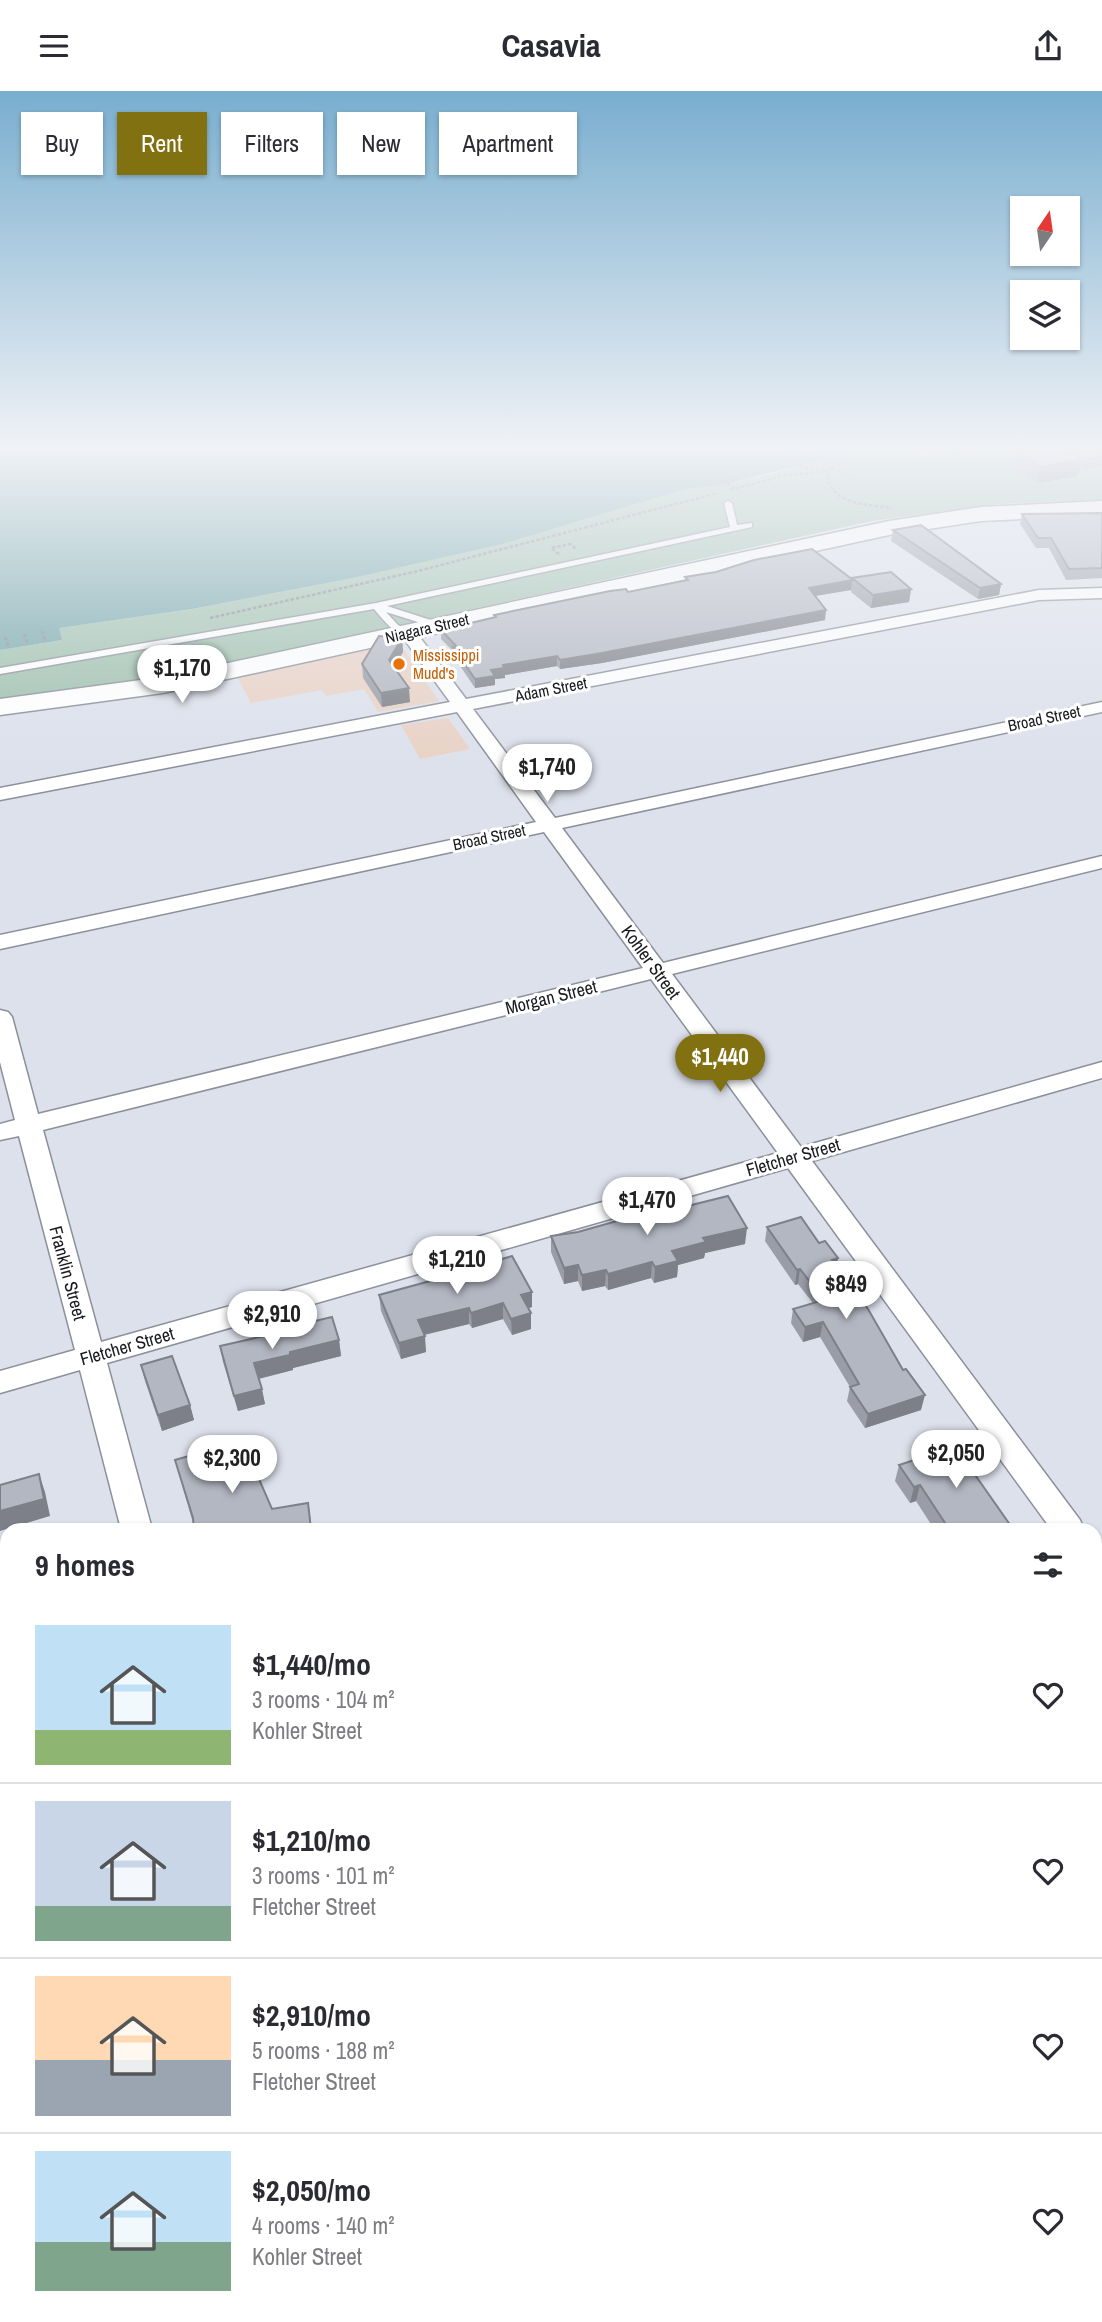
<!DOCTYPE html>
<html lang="en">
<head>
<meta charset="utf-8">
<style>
	body { margin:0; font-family:"Archivo Narrow",sans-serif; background:#f7f7f7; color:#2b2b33; height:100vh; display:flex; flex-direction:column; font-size:26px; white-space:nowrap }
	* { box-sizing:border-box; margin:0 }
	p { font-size:23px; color:#7c7c81 }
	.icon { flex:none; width:38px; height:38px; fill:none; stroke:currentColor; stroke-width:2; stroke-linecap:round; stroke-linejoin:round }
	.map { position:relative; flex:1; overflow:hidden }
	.panel { position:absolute; left:0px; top:1432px; width:1102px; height:800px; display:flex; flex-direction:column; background:#fff; border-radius:21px 21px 0 0; box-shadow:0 2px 5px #0004 }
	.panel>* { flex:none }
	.hud { position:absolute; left:21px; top:21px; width:700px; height:63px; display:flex; gap:14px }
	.needle { width:46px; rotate:13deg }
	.fabs { position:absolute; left:1010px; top:105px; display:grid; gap:14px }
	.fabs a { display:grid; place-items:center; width:70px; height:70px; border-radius:0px; background:#fff; box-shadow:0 2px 5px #0004; font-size:35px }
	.price { position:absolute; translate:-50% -60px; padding:0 16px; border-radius:24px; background:#fff; color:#222; font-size:23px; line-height:46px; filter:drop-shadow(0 2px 4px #0008) }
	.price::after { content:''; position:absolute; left:50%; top:42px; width:21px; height:16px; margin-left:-10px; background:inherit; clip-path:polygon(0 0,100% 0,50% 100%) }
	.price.active { background:#817111; color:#fff }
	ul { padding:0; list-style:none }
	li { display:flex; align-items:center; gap:21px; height:175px; padding:0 35px }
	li+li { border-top:2px solid #e1e1e2 }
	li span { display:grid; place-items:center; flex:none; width:196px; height:140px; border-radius:0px; color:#555 }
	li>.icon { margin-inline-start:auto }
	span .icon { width:84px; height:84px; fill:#fffc; stroke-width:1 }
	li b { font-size:30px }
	h2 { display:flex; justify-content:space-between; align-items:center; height:84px; padding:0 35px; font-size:30px }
	.tag { padding:0 24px; border-radius:0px; background:#fff; box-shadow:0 2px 5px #0004; font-size:24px; line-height:63px }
	.tag.active { background:#817111; color:#fff }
	header { display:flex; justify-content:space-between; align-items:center; height:91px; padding:0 35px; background:#fff; font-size:32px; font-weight:700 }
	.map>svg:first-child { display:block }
	.commercial { fill:#e9d2c6 }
	.green { fill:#9ec0ad }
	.water { fill:#72a5a9 }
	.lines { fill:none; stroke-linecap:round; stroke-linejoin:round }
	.lane-casing { stroke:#8c909a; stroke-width:3 }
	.street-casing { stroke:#8c909a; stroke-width:3 }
	.secondary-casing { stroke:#8c909a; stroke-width:3 }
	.path { stroke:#868991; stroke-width:2.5; stroke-dasharray:3.5 2; stroke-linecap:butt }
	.lane { fill:#fff; fill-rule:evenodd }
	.street { fill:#fff; fill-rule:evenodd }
	.secondary { fill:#fff; fill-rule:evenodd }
	.wall { fill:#9a9da7 }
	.shaded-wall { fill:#7d8088 }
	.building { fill:#b3b7c2; stroke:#7d8088; stroke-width:2 }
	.food-dot { fill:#e8710a; stroke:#fff; stroke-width:2.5 }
	.labels { text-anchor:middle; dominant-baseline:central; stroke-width:6; stroke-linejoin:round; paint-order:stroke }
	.far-street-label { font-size:16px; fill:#181a1e; stroke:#fff }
	.far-food-label { font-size:16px; fill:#c56008; stroke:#fff; text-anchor:start }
	.street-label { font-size:18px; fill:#181a1e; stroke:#fff }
</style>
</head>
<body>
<header><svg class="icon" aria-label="menu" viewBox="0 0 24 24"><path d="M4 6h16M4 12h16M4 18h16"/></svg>Casavia<svg class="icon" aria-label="share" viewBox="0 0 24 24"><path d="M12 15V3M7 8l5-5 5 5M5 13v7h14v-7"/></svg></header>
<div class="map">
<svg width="1102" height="2231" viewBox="0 0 1102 2231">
	<rect width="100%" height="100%" fill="#dde1ec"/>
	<!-- commercial -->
	<g class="commercial">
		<polygon points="399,551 439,610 378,621 364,598 326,605 322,599 251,612 237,586"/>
		<polygon points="448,627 470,658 420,668 401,634"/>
	</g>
	<!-- green -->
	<path class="green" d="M841 359H919L918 367 949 359H1102V409L998 413 872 430 147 590 0 607V559L62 549 58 537 192 518 348 488 685 398C738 392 792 381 841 359Z"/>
	<!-- water -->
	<polygon class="water" points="0,359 841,359 814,371 721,394 685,398 502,453 348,488 192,518 59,537 62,549 0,559"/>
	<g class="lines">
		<defs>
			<g id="lane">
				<polygon points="954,359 975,359 971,361"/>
				<path d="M728 410 732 412 737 434 752 432V436L387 515 440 532V536L437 537 386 521 398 534 412 541C397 549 383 528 374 518L0 583V577L376 512 730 436 724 412Z"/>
			</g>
			<g id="street">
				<path d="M1102 497V507L1039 509 473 618 555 727 1102 611V621L562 737 663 872 1102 765V777L672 883 801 1056 1102 971V987L812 1070 1080 1429 1084 1438H1051L788 1077 107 1272 152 1438H121L80 1279 0 1302V1280L75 1259 19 1045 0 1049V1033L15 1029 0 971V919L8 921 12 926 38 1023 643 877 544 741 0 858V844L536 731 457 621 0 709V697L450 611 399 541 407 536 413 537 466 608 1039 499ZM651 888 778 1062 101 1251 43 1039Z"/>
				<polygon points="1096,1460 1102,1463 1102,1497 1096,1494"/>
				<polygon points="322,2224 366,2224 368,2231 324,2231"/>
			</g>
			<polygon id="secondary" points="1102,410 1102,424 981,430 889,444 163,602 0,624 0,608 163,586 889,430 981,416"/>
		</defs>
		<!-- lane casing -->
		<use href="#lane" class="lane-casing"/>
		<!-- street casing -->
		<use href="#street" class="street-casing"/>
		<!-- secondary casing -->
		<use href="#secondary" class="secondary-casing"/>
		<!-- path -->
		<g class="path">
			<polyline points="831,378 849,382"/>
			<path d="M735 397 723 390 794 372 804 377 827 380C828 414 865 413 892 417"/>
			<polyline points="730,399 783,385 827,380 868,359"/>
			<polyline points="559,463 551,457 570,453 576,458"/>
			<polyline points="210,527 418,480 718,402"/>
			<polyline points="42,540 46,551"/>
			<polyline points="24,543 28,554"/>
			<polyline points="5,546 9,557"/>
		</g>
		<!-- lane -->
		<use href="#lane" class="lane"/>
		<!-- street -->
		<use href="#street" class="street"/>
		<!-- secondary -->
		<use href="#secondary" class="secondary"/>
	</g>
	<!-- wall -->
	<g class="wall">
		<polygon points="1017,362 1102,364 1102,375 1082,378 1080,377 1078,385 1038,392 1014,378"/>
		<polygon points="1102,422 1102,487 1066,489 1049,457 1036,457 1020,433 1022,423"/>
		<polygon points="893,439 1001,493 999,504 978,508 891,450"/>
		<polygon points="685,486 852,489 852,487 911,498 909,511 871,517 851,501 851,499 815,505 825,529 602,572 560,578 557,575 505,584 505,587 495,588 495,594 475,597 454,566 454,561 441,548 441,539 494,527 494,524 628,501 685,490"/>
		<polygon points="402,547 403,561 394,576 410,611 382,616 363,587 362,573"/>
		<polygon points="651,1124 745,1153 705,1162 704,1167 678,1174 677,1186 654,1192 651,1187 608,1199 605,1195 582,1200 578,1190 564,1193 551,1161 551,1145 578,1141"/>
		<polygon points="767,1136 819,1152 838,1167 836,1175 921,1319 865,1337 847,1310 850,1296 820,1246 803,1251 791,1232 793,1218 813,1212 798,1193 795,1194 765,1150"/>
		<polygon points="472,1177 532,1216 529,1217 531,1238 512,1244 503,1228 472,1237 469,1233 424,1244 426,1261 401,1268 381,1220 379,1204 450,1185 450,1180"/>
		<polygon points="290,1236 339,1249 341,1265 293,1277 293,1279 259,1288 265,1313 238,1320 223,1271 220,1255 290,1239"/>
		<polygon points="141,1274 190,1314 194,1329 162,1340 145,1290"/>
		<polygon points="175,1369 244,1383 272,1418 308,1412 312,1438 194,1438 193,1432"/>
		<polygon points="899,1374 978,1375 975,1384 1013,1438 934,1438 916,1410 910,1412 895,1390"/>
		<polygon points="1102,1642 1102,1690 1096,1680 1096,1644"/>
	</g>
	<!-- shaded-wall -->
	<g class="shaded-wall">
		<polygon points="1102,366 1102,375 1082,378 1084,369"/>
		<polygon points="1082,368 1078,385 1038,392 1041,376"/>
		<polygon points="852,490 851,499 808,506 809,497"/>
		<polygon points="1001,493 999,504 978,508 980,497"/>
		<polygon points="911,498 909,511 871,517 873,504"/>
		<polygon points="826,519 825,529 602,572 560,578 560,569"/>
		<polygon points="402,547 403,561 390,582 389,569"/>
		<polygon points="557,565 557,575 505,584 505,587 495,588 495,594 475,597 475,588 503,574"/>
		<polygon points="409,597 410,611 382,616 381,602"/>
		<polygon points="747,1137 745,1153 705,1162 704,1167 678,1174 677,1186 654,1192 655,1176 672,1160 703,1147"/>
		<polygon points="838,1167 835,1182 832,1169"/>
		<polygon points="652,1171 651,1187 608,1199 608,1183"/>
		<polygon points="578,1174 578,1190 564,1193 564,1177"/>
		<polygon points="800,1178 798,1193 795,1194 797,1179"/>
		<polygon points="606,1179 605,1195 582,1200 582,1184"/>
		<polygon points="532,1201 532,1216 521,1219 521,1204"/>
		<polygon points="503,1212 503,1228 472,1237 471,1222"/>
		<polygon points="469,1217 469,1233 419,1245 418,1229"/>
		<polygon points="531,1222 531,1238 512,1244 511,1228"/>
		<polygon points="823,1231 820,1246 803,1251 805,1236"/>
		<polygon points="425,1245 426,1261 401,1268 399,1252"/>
		<polygon points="339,1249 341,1265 293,1277 293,1279 257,1288 254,1272 290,1261"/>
		<polygon points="262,1298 265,1313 238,1320 234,1305"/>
		<polygon points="925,1304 921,1319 865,1337 868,1323"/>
		<polygon points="190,1314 194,1329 162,1340 158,1324"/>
		<polygon points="978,1375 974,1391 971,1378"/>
		<polygon points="39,1383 45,1401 50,1425 0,1440 0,1420"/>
		<polygon points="920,1394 916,1410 910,1412 914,1396"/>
	</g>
	<!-- building -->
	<g class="building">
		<polygon points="1034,359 1065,359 1082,368 1041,376 1017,362"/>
		<polygon points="1067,359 1094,359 1102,364 1102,366 1084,369"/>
		<polygon points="1102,422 1102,477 1069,478 1051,447 1038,447 1022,423"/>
		<polygon points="921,434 1001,493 980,497 893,439"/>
		<polygon points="812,458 853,489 809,497 826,519 602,562 560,569 557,565 503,574 504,577 491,579 495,585 475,588 453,556 458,557 441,539 496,526 494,524 610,500 626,498 628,501 688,489 685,486 716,481 754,469"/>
		<polygon points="891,481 911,498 873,504 852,487"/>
		<polygon points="379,545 402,547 389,569 409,597 381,602 362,573"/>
		<polygon points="728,1105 747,1137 703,1147 706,1151 672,1160 678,1170 655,1176 652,1171 608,1183 606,1179 582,1184 578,1174 564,1177 551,1145 578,1141 649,1121 651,1124"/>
		<polygon points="801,1126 819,1152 825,1150 838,1167 832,1169 868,1218 903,1279 906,1278 925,1304 868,1323 850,1296 859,1293 823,1231 805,1236 793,1218 824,1209 800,1178 797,1179 767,1136"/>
		<polygon points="512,1165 532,1201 521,1204 531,1222 511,1228 503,1212 471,1222 469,1217 418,1229 425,1245 399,1252 379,1204 452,1184 450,1180 471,1174 472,1177"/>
		<polygon points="332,1226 339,1249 290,1261 290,1264 254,1272 262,1298 234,1305 220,1255 291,1239 290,1236"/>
		<polygon points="172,1265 190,1314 158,1324 141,1274"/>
		<polygon points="234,1352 244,1383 255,1379 272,1418 308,1412 311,1438 194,1438 193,1427 175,1369"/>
		<polygon points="963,1353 978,1375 971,1378 1013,1438 949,1438 920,1394 914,1396 899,1374"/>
		<polygon points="39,1383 44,1408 0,1420 0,1394"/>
		<polygon points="1102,1642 1102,1665 1096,1656 1096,1644"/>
		<polygon points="140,2224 269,2224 271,2231 141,2231"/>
		<polygon points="462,2224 511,2224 513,2231 447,2231"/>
	</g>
	<!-- sky -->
	<linearGradient id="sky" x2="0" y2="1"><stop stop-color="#79aecf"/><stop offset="0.53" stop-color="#f0f2f6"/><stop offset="1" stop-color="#f0f2f6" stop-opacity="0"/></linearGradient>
	<rect width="1102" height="672" fill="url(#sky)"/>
	<!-- markers -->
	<circle class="food-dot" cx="399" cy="573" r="7"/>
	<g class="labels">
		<!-- far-street labels -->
		<g class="far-street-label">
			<text transform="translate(427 537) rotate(-13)">Niagara Street</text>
			<text transform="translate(551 598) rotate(-11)">Adam Street</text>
			<text transform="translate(1044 627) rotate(-12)">Broad Street</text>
			<text transform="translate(489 746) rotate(-12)">Broad Street</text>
		</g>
		<!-- far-food labels -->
		<g class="far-food-label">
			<text x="413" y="564">Mississippi<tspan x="413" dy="18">Mudd's</tspan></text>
		</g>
		<!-- street labels -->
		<g class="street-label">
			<text transform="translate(651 871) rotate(54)">Kohler Street</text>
			<text transform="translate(551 906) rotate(-14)">Morgan Street</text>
			<text transform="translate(793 1066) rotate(-16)">Fletcher Street</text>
			<text transform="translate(68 1182) rotate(75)">Franklin Street</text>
			<text transform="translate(127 1255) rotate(-16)">Fletcher Street</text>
		</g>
	</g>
</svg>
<div class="fabs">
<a><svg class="needle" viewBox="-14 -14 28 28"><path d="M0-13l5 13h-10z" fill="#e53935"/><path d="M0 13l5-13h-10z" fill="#7c7c81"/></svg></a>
<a><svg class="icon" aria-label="layers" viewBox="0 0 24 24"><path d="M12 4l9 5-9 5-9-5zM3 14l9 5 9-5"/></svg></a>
</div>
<b class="price" style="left:182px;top:614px">$1,170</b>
<b class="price" style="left:547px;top:713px">$1,740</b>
<b class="price active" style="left:720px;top:1003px">$1,440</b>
<b class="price" style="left:647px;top:1146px">$1,470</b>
<b class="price" style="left:457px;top:1205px">$1,210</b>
<b class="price" style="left:846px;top:1230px">$849</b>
<b class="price" style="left:272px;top:1260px">$2,910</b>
<b class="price" style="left:956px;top:1399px">$2,050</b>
<b class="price" style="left:232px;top:1404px">$2,300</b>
<div class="hud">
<a class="tag">Buy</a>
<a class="tag active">Rent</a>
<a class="tag">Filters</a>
<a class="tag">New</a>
<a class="tag">Apartment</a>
</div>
<section class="panel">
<h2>9 homes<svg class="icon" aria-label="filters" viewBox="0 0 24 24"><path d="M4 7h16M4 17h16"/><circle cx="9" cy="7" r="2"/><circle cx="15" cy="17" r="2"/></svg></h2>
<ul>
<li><span style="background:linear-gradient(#bfe0f5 75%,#8fb573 0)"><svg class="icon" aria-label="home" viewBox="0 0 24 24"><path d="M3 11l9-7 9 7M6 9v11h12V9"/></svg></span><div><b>$1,440/mo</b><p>3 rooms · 104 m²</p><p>Kohler Street</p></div><svg class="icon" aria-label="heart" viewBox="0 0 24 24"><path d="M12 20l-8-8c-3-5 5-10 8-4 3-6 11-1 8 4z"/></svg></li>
<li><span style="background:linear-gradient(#c9d6e8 75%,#7fa58c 0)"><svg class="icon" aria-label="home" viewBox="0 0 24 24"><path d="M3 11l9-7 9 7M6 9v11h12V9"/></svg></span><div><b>$1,210/mo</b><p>3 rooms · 101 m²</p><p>Fletcher Street</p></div><svg class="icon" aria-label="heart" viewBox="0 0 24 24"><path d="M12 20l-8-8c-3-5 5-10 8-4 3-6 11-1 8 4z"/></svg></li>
<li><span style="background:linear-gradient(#ffd9b3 60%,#9aa5b1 0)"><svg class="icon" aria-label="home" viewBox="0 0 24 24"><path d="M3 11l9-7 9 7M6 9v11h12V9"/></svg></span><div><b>$2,910/mo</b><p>5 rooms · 188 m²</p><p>Fletcher Street</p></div><svg class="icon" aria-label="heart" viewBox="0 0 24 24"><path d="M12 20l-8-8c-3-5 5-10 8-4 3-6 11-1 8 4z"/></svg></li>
<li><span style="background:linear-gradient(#bfe0f5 65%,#7fa58c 0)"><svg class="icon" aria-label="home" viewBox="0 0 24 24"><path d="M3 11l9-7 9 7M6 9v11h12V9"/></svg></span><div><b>$2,050/mo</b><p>4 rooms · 140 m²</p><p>Kohler Street</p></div><svg class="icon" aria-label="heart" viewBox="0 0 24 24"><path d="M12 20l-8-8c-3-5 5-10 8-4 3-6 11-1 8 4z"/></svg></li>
</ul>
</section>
</div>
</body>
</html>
